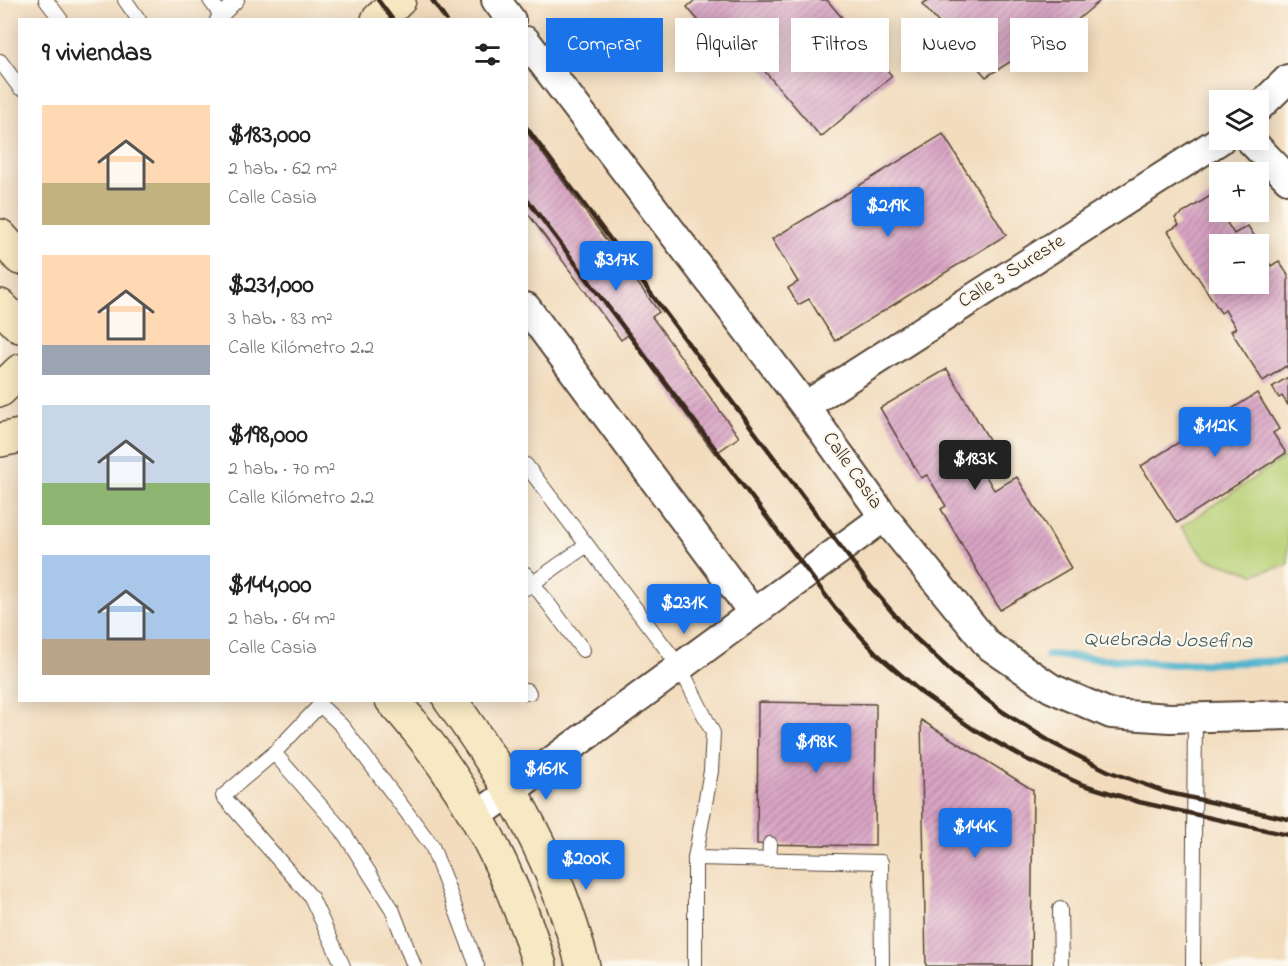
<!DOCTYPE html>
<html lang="es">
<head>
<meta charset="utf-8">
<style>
	body { margin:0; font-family:"Indie Flower",sans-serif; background:#f2f2f2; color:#222; height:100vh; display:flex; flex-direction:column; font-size:22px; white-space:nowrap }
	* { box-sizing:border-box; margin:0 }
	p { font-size:20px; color:#767676 }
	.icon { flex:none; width:33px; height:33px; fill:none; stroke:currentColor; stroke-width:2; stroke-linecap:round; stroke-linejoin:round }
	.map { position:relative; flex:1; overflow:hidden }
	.sheet { position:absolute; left:18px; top:18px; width:510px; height:684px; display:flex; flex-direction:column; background:#fff; border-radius:0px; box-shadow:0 3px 15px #0003 }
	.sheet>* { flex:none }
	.top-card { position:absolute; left:546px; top:18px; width:570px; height:54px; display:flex; gap:12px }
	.tools { position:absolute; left:1209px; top:90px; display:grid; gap:12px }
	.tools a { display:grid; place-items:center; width:60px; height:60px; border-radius:0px; background:#fff; box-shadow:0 3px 15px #0003; font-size:30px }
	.price { position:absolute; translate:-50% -51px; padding:0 14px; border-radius:6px; background:#1a73e8; color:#fff; font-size:20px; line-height:39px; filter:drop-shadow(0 2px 3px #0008) }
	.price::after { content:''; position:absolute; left:50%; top:36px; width:18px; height:14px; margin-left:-9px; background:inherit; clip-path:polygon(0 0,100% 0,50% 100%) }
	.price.on { background:#222; color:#fff }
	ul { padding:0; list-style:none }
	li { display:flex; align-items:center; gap:18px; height:150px; padding:0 24px }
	li span { display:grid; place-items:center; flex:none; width:168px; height:120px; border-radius:0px; color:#555 }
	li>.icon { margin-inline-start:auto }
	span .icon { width:72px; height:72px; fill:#fffc; stroke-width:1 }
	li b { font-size:26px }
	h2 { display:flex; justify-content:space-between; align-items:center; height:72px; padding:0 24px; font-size:26px }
	.pill { padding:0 21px; border-radius:0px; background:#fff; box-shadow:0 3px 15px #0003; font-size:21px; line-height:54px }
	.pill.on { background:#1a73e8; color:#fff }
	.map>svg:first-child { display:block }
	.green { fill:#b7d075; stroke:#797d4a; stroke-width:1.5 }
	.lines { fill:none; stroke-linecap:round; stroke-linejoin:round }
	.stream { stroke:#4db2cc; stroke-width:8 }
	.building { fill:url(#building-hatch); fill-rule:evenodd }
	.lane-casing { stroke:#564536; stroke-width:16 }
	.street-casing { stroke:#564536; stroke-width:32 }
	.secondary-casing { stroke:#564536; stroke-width:36 }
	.lane { stroke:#fff; stroke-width:14 }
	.street { stroke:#fff; stroke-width:28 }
	.secondary { stroke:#f7e9c3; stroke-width:33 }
	.rail { stroke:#3b2a1e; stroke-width:4.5 }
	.labels { text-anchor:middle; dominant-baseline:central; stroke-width:4.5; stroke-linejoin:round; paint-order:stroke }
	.street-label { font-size:20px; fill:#3b2a1e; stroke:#fbf7ec }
	.water-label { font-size:21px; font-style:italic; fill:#415a5b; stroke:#fbf7ec }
</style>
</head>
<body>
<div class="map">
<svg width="1288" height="966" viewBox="0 0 1288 966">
	<defs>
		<pattern id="building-hatch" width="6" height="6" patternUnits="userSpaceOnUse" patternTransform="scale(1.5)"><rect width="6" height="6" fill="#d9a4c5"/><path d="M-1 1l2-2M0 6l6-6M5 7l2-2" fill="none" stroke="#b1869f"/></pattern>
	</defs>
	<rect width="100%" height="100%" fill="#fbf7ec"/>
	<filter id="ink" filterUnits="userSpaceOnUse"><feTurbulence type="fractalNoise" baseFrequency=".0167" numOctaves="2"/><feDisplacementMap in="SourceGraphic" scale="12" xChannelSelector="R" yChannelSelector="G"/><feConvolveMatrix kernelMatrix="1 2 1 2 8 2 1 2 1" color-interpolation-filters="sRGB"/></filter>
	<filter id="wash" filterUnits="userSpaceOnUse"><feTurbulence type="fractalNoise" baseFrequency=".008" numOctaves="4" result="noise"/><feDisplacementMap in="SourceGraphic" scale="24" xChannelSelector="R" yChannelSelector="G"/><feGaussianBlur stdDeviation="1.35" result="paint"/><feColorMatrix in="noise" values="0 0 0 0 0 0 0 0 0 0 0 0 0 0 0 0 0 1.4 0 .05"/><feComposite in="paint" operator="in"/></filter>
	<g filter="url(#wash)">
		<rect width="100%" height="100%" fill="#f2dcbd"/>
		<!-- green -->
		<polygon class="green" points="1288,455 1288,565 1254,574 1205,558 1181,527"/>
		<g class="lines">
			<!-- stream -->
			<polyline class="stream" points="1048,655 1173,664 1288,661"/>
		</g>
		<g id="blocks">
			<!-- building -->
			<g class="building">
				<polygon points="695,0 827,0 892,76 821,137 721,20 707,31 687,7"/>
				<polygon points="929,0 1101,0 1076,21 986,77 922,4"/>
				<polygon points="526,131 659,312 652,317 739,437 715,454 628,335 621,340 526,211"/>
				<polygon points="943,134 1006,235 835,341 809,299 798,305 788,288 798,282 772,239"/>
				<path d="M1210 196 1234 234 1248 226 1266 254 1264 255 1271 266 1279 261 1288 275V369L1286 366 1263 381 1231 331 1236 328 1225 310 1221 313 1168 231 1179 225 1175 218ZM1220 244H1258V284H1220Z"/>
				<polygon points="947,369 1000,458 982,469 994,490 1017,477 1071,568 1000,610 941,509 946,506 927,475 921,478 880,408"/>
				<polygon points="1288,377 1288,405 1282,396 1279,398 1272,387"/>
				<polygon points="1257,393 1279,429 1273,433 1286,453 1177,523 1141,466"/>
				<polygon points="758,702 876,704 875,846 757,844"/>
				<polygon points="921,720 1033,790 1031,966 926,966"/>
			</g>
		</g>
	</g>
	<g filter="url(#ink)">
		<use href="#blocks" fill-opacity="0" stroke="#564536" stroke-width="1.5"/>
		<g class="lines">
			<defs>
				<g id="lane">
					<polyline points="46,0 61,20"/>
					<polyline points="125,0 139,20"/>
					<polyline points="210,0 221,15"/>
					<polyline points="217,20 237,0"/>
					<polyline points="0,61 20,88"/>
					<polyline points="526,465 680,667 713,733 711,771 695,858 695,966"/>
					<polyline points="526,574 583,650"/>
					<polyline points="526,588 587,545"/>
					<polyline points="526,690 529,693"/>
					<polyline points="274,753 342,830 392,909 414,966"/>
					<polyline points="695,858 881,862 882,966"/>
					<polyline points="769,860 770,844"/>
					<polyline points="1060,909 1061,966"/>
					<polyline points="343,966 311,897 223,796 274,753 320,705 342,726 432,846 477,966"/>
					<polyline points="1193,966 1195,717"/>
				</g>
				<g id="street">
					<polyline points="496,0 511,20"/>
					<polyline points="526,41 805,406 884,517 988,645 1051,688 1111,714 1170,718 1288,715"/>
					<polyline points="1258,108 1288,79"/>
					<polyline points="1250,140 1288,179"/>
					<polyline points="526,307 753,613"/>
					<polyline points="805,406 1220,140"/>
					<polyline points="477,816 884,517"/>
				</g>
				<g id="secondary">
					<polyline points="378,20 399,0"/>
					<polyline points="0,236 20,258"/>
					<polyline points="0,306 20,326"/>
					<polyline points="0,390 20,371"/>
					<polyline points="0,440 20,436"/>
					<path d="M392 700C462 777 510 868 540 966"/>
					<path d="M450 700C512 785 556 863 583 966"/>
				</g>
			</defs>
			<!-- lane casing -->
			<use href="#lane" class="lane-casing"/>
			<!-- street casing -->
			<use href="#street" class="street-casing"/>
			<!-- secondary casing -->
			<use href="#secondary" class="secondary-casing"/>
			<!-- lane -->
			<use href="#lane" class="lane"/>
			<!-- street -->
			<use href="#street" class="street"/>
			<!-- secondary -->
			<use href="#secondary" class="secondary"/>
			<!-- rail -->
			<g class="rail">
				<polyline points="378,0 393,20"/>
				<polyline points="432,0 446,20"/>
				<polyline points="526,127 871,587 910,633 955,675 1003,712 1054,744 1108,771 1165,792 1288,819"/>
				<polyline points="526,198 836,609 877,654 923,694 973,729 1026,759 1081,784 1139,802 1288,835"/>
			</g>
		</g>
	</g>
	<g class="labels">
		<!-- street labels -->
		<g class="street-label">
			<text transform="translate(1012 272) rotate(-32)">Calle 3 Sureste</text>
			<text transform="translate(852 471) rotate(55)">Calle Casia</text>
		</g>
		<!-- water labels -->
		<g class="water-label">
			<text transform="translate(1168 641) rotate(1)">Quebrada Josefina</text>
		</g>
	</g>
</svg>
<div class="tools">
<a><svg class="icon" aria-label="layers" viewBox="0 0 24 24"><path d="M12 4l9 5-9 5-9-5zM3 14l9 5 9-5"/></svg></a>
<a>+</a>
<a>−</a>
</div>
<b class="price" style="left:888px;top:238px">$219K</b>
<b class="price" style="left:616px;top:292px">$317K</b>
<b class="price" style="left:1215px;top:458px">$112K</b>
<b class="price on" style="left:975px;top:491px">$183K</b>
<b class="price" style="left:684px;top:635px">$231K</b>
<b class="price" style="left:816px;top:774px">$198K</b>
<b class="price" style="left:546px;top:801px">$161K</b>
<b class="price" style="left:975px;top:859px">$144K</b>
<b class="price" style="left:586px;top:891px">$200K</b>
<div class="top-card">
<a class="pill on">Comprar</a>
<a class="pill">Alquilar</a>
<a class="pill">Filtros</a>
<a class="pill">Nuevo</a>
<a class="pill">Piso</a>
</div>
<section class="sheet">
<h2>9 viviendas<svg class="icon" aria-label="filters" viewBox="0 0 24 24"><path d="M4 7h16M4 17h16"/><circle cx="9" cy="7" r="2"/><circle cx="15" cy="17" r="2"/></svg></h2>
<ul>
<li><span style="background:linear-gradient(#ffd9b3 65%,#c2b280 0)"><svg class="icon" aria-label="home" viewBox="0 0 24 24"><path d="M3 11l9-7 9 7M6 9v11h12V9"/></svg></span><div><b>$183,000</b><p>2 hab. · 62 m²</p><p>Calle Casia</p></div></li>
<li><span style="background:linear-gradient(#ffd9b3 75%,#9aa5b1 0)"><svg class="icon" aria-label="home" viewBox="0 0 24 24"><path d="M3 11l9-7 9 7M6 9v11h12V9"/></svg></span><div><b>$231,000</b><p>3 hab. · 83 m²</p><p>Calle Kilómetro 2.2</p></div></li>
<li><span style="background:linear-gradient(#c9d6e8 65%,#8fb573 0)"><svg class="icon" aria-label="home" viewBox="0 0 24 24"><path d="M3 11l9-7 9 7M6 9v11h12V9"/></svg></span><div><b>$198,000</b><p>2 hab. · 70 m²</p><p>Calle Kilómetro 2.2</p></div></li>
<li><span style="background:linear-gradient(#a9c7e8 70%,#b9a48a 0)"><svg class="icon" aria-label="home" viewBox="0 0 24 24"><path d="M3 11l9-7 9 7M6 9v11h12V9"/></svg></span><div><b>$144,000</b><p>2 hab. · 64 m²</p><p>Calle Casia</p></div></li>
</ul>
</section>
</div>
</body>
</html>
